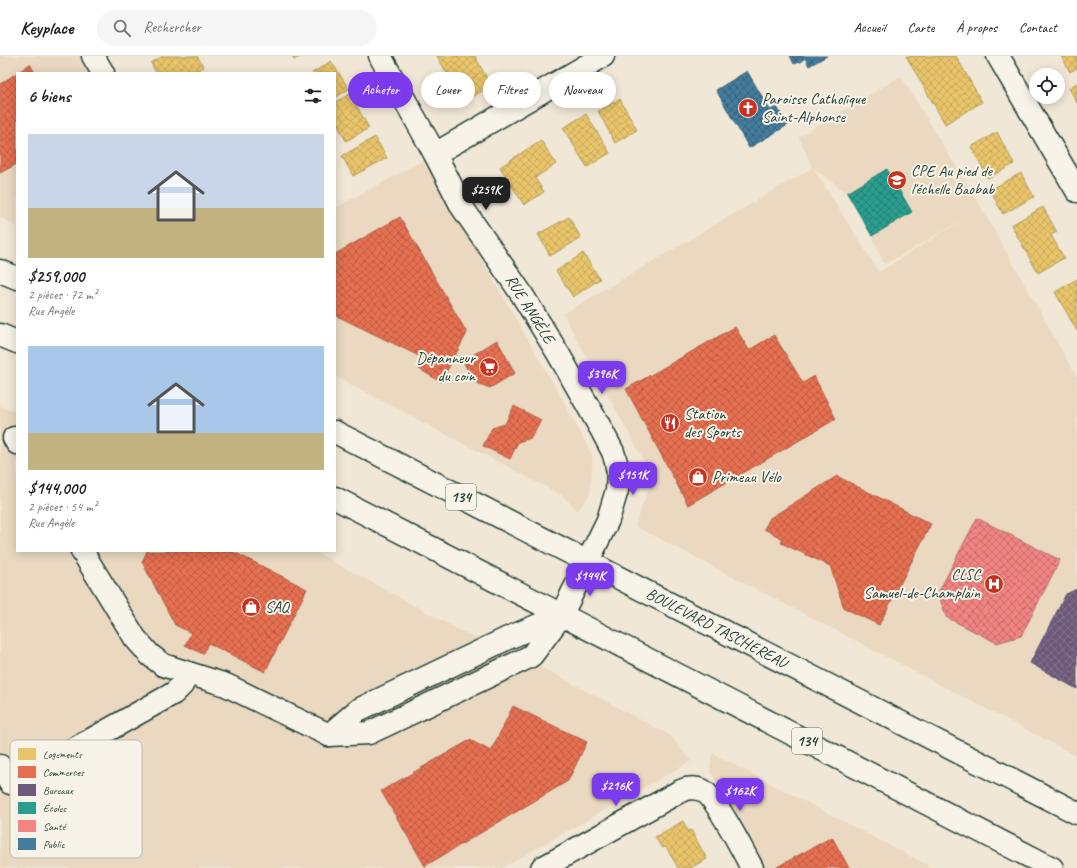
<!DOCTYPE html>
<html lang="fr">
<head>
<meta charset="utf-8">
<style>
	body { margin:0; font-family:Caveat,sans-serif; background:#f6f6f6; color:#202124; height:100vh; display:flex; flex-direction:column; font-size:15px; white-space:nowrap }
	* { box-sizing:border-box; margin:0 }
	p { font-size:13px; color:#757577 }
	.icon { flex:none; width:22px; height:22px; fill:none; stroke:currentColor; stroke-width:2; stroke-linecap:round; stroke-linejoin:round }
	.map { position:relative; flex:1; overflow:hidden }
	.side { position:absolute; left:16px; top:16px; width:320px; height:480px; display:flex; flex-direction:column; background:#fff; border-radius:0px; box-shadow:0 2px 10px #0003 }
	.side>* { flex:none }
	.banner { position:absolute; left:348px; top:16px; width:380px; height:36px; display:flex; gap:8px }
	.buttons { position:absolute; left:1029px; top:12px; display:grid; gap:8px }
	.buttons a { display:grid; place-items:center; width:36px; height:36px; border-radius:50%; background:#fff; box-shadow:0 2px 10px #0003; font-size:20px }
	.price { position:absolute; translate:-50% -34px; padding:0 9px; border-radius:8px; background:#7c3aed; color:#fff; font-size:13px; line-height:26px; filter:drop-shadow(0 1px 2px #0008) }
	.price::after { content:''; position:absolute; left:50%; top:24px; width:12px; height:9px; margin-left:-6px; background:inherit; clip-path:polygon(0 0,100% 0,50% 100%) }
	.price.on { background:#222; color:#fff }
	ul { padding:0; list-style:none }
	li { display:grid; align-content:center; gap:8px; height:212px; padding:0 12px }
	li span { display:grid; place-items:center; height:124px; border-radius:0px; color:#555 }
	li>.icon { margin-inline-start:auto }
	span .icon { width:72px; height:72px; fill:#fffc; stroke-width:1 }
	li b { font-size:17px }
	h2 { display:flex; justify-content:space-between; align-items:center; height:48px; padding:0 12px; font-size:17px }
	.tag { padding:0 14px; border-radius:18px; background:#fff; box-shadow:0 2px 10px #0003; font-size:14px; line-height:36px }
	.tag.on { background:#7c3aed; color:#fff }
	header { display:flex; align-items:center; gap:24px; box-sizing:border-box; height:56px; padding:0 20px; background:#fff; border-bottom:1px solid #e0e0e0 }
	header strong { font-size:19px }
	nav { display:flex; gap:22px; margin-inline-start:auto; font-size:14px }
	.search { width:280px; height:36px; background:#f6f6f6; display:flex; align-items:center; gap:10px; box-sizing:border-box; padding:0 14px; border-radius:22px; color:#757577; font-size:15px }
	.map>svg:first-child { display:block }
	.built { fill:#ead9c0; fill-rule:evenodd }
	.homes { fill:url(#homes-cross-hatch); stroke:#ac9c5a }
	.shops { fill:url(#shops-cross-hatch); stroke:#ab6048 }
	.offices { fill:url(#offices-cross-hatch); stroke:#565165 }
	.schools { fill:url(#schools-cross-hatch); stroke:#278074 }
	.health { fill:url(#health-cross-hatch); stroke:#b36f6b }
	.public { fill:url(#public-cross-hatch); stroke:#3a687e }
	.lines { fill:none; stroke-linecap:round; stroke-linejoin:round }
	.minor-casing { stroke:#1f3d34; stroke-width:25 }
	.major-casing { stroke:#1f3d34; stroke-width:25 }
	.minor { stroke:#f7f3e8; stroke-width:22 }
	.major { stroke:#f7f3e8; stroke-width:22 }
	.labels { text-anchor:middle; dominant-baseline:central; stroke-width:4; stroke-linejoin:round; paint-order:stroke }
	.shield { fill:#f7f3e8; stroke:#60746a; stroke-width:1 }
	.shield-label { font-size:15px; font-weight:bold; fill:#1f3d34 }
	.poi-label { font-size:16px; fill:#1f3d34; stroke:#f7f3e8; text-anchor:start }
	.street-label { font-size:16px; fill:#1f3d34; stroke:#f7f3e8 }
	.key { fill:#f7f3e8; stroke:#b6bcb2; stroke-width:1 }
	.key-label { font-size:11px; fill:#1f3d34 }
</style>
</head>
<body>
<header>
<strong>Keyplace</strong>
<div class="search"><svg class="icon" aria-label="search" viewBox="0 0 24 24"><circle cx="10" cy="10" r="6"/><path d="M15 15l6 6"/></svg>Rechercher</div>
<nav><a>Accueil</a><a>Carte</a><a>À propos</a><a>Contact</a></nav>
</header>
<div class="map">
<svg width="1077" height="812" viewBox="0 0 1077 812">
	<defs>
		<pattern id="homes-cross-hatch" width="8" height="8" patternUnits="userSpaceOnUse"><rect width="8" height="8" fill="#e9c46a"/><path d="M0 0l8 8M0 8l8-8" fill="none" stroke="#c7a95c"/></pattern>
		<pattern id="shops-cross-hatch" width="8" height="8" patternUnits="userSpaceOnUse"><rect width="8" height="8" fill="#e76f51"/><path d="M0 0l8 8M0 8l8-8" fill="none" stroke="#bb5c44"/></pattern>
		<pattern id="offices-cross-hatch" width="8" height="8" patternUnits="userSpaceOnUse"><rect width="8" height="8" fill="#6d597a"/><path d="M0 0l8 8M0 8l8-8" fill="none" stroke="#81748c"/></pattern>
		<pattern id="schools-cross-hatch" width="8" height="8" patternUnits="userSpaceOnUse"><rect width="8" height="8" fill="#2a9d8f"/><path d="M0 0l8 8M0 8l8-8" fill="none" stroke="#238176"/></pattern>
		<pattern id="health-cross-hatch" width="8" height="8" patternUnits="userSpaceOnUse"><rect width="8" height="8" fill="#f28482"/><path d="M0 0l8 8M0 8l8-8" fill="none" stroke="#c36d6b"/></pattern>
		<pattern id="public-cross-hatch" width="8" height="8" patternUnits="userSpaceOnUse"><rect width="8" height="8" fill="#457b9d"/><path d="M0 0l8 8M0 8l8-8" fill="none" stroke="#36617a"/></pattern>
	</defs>
	<rect width="100%" height="100%" fill="#f1e7d6"/>
	<filter id="ink" filterUnits="userSpaceOnUse"><feTurbulence type="fractalNoise" baseFrequency=".025" numOctaves="2"/><feDisplacementMap in="SourceGraphic" scale="8" xChannelSelector="R" yChannelSelector="G"/><feConvolveMatrix kernelMatrix="1 2 1 2 8 2 1 2 1" color-interpolation-filters="sRGB"/></filter>
	<g filter="url(#ink)">
		<!-- built -->
		<g class="built">
			<polygon points="0,0 83,0 92,17 17,17 17,170 0,162"/>
			<path d="M901 20 982 153 1077 321V700L635 470 653 421 563 258 812 112 799 81ZM813 112 847 137 872 180 884 209 964 163 879 216Z"/>
			<polygon points="424,104 564,346 593,401 590,438 578,455 563,440 335,320 335,152"/>
			<polygon points="0,350 17,357 17,495 314,495 463,576 553,617 671,680 691,705 502,812 0,812"/>
			<polygon points="712,697 933,812 765,812 710,715"/>
		</g>
		<!-- homes -->
		<g class="homes">
			<polygon points="163,0 197,0 204,11 193,17 156,17 151,7"/>
			<polygon points="292,0 302,0 294,4"/>
			<polygon points="437,0 475,0 491,30 463,46"/>
			<polygon points="906,0 956,0 982,46 945,68"/>
			<polygon points="1061,0 1077,0 1077,12 1070,16"/>
			<polygon points="331,5 349,33 335,42 335,17 312,17"/>
			<polygon points="1077,27 1077,47 1069,32"/>
			<polygon points="350,38 369,72 346,85 335,64 335,46"/>
			<polygon points="620,43 637,74 615,87 598,55"/>
			<polygon points="586,58 610,97 587,111 563,72"/>
			<polygon points="997,76 1014,108 988,122 971,91"/>
			<polygon points="375,81 387,102 353,120 342,100"/>
			<polygon points="541,84 556,108 535,122 544,136 524,149 500,111"/>
			<polygon points="1021,117 1034,141 1003,158 990,134"/>
			<polygon points="1043,151 1057,176 1051,179 1064,202 1038,217 1011,169"/>
			<polygon points="569,161 581,182 550,200 538,178"/>
			<polygon points="583,197 600,223 573,241 556,215"/>
			<polygon points="1077,223 1077,275 1055,236"/>
			<polygon points="683,765 688,775 691,774 707,803 690,812 678,812 666,791 662,792 655,781"/>
		</g>
		<!-- shops -->
		<g class="shops">
			<polygon points="30,8 35,17 17,17"/>
			<polygon points="17,17 17,108 0,117 0,28"/>
			<polygon points="400,161 467,277 441,326 419,313 425,303 335,259 335,198"/>
			<polygon points="735,271 749,294 774,279 803,327 814,320 836,363 688,449 626,333"/>
			<polygon points="497,284 515,317 490,332 474,326 463,305"/>
			<polygon points="514,350 541,364 531,382 518,386 510,403 483,390 492,372 505,368"/>
			<polygon points="837,420 931,468 879,569 844,552 830,510 781,487 783,483 764,473 770,462"/>
			<polygon points="147,495 232,495 307,533 265,616 208,587 203,598 185,589 191,577 175,569 142,506"/>
			<polygon points="513,650 587,686 568,725 425,810 381,735 470,684 491,695"/>
			<polygon points="832,781 849,812 775,812"/>
		</g>
		<!-- offices -->
		<polygon class="offices" points="1077,533 1077,633 1030,607 1066,538"/>
		<!-- schools -->
		<polygon class="schools" points="887,113 912,156 872,180 847,137"/>
		<!-- health -->
		<polygon class="health" points="977,462 1060,504 1021,580 997,587 946,561 938,537"/>
		<!-- public -->
		<g class="public">
			<polygon points="790,0 827,0 809,10 805,2 800,6 794,8"/>
			<polygon points="747,15 770,54 777,51 788,69 749,92 716,34"/>
		</g>
		<g class="lines">
			<defs>
				<g id="minor">
					<polyline points="93,0 103,17"/>
					<polyline points="998,0 1077,135"/>
					<polyline points="435,98 603,0"/>
					<polyline points="14,382 17,387"/>
					<polyline points="82,495 135,582 150,599 163,609 226,629 329,679 369,677 529,601 532,599 561,560 608,464 617,434 618,417 616,406 613,396 601,373 559,299 521,237 462,151 435,98 380,0"/>
					<polyline points="329,679 358,654 508,582 560,560"/>
					<polyline points="0,710 10,727 87,686 174,637 182,629 188,617"/>
					<path d="M542 812 675 738C684 733 692 730 702 734 715 740 744 797 752 812"/>
				</g>
				<g id="major">
					<polyline points="0,215 17,222"/>
					<polyline points="0,279 17,286"/>
					<path id="s1" d="M335 376 1077 757"/>
					<polyline points="335,442 1052,812"/>
				</g>
			</defs>
			<!-- minor casing -->
			<use href="#minor" class="minor-casing"/>
			<!-- major casing -->
			<use href="#major" class="major-casing"/>
			<!-- minor -->
			<use href="#minor" class="minor"/>
			<!-- major -->
			<use href="#major" class="major"/>
		</g>
	</g>
	<!-- icons -->
	<defs>
		<symbol id="church-disc" viewBox="-11 -11 22 22"><circle r="9.5" fill="#c8321e" stroke="#f7f3e8"/><path d="M-1.2-6h2.4v3.5h3.3v2.4h-3.3V6h-2.4V-.1h-3.3v-2.4h3.3Z" fill="#fff"/></symbol>
		<symbol id="school-disc" viewBox="-11 -11 22 22"><circle r="9.5" fill="#c8321e" stroke="#f7f3e8"/><path d="M0-5L7-2L0 1L-7-2ZM-4 1L0 2.5L4 1V4Q0 6-4 4Z" fill="#fff"/></symbol>
		<symbol id="supermarket-disc" viewBox="-11 -11 22 22"><circle r="9.5" fill="#c8321e" stroke="#f7f3e8"/><path d="M-6-5.5h2.5l.6 2H6L4.5 2H-2.5L-4.4-4H-6ZM-1.5 3.2a1.3 1.3 0 1 0 .1 0ZM3 3.2a1.3 1.3 0 1 0 .1 0Z" fill="#fff"/></symbol>
		<symbol id="restaurant-disc" viewBox="-11 -11 22 22"><circle r="9.5" fill="#c8321e" stroke="#f7f3e8"/><path d="M-5-6h1v4h1v-4h1v4h1v-4h1v5L-1.5 .5V6h-2V.5L-5-1ZM5-6V6H3V1.5H1.5Q1.5-4 5-6Z" fill="#fff"/></symbol>
		<symbol id="shop-disc" viewBox="-11 -11 22 22"><circle r="9.5" fill="#c8321e" stroke="#f7f3e8"/><path d="M-5-2.5h2.3a2.7 3.5 0 0 1 5.4 0H5L5.5 6h-11ZM-1.5-2.5h3a1.5 2.3 0 0 0-3 0Z" fill="#fff"/></symbol>
		<symbol id="hospital-disc" viewBox="-11 -11 22 22"><circle r="9.5" fill="#c8321e" stroke="#f7f3e8"/><path d="M-5-5h3v3.5h4V-5h3V5h-3V1.5h-4V5h-3Z" fill="#fff"/></symbol>
	</defs>
	<g fill-rule="evenodd">
		<use href="#church-disc" x="737" y="41" width="22" height="22"/>
		<use href="#school-disc" x="886" y="113" width="22" height="22"/>
		<use href="#supermarket-disc" x="478" y="300" width="22" height="22"/>
		<use href="#restaurant-disc" x="659" y="356" width="22" height="22"/>
		<use href="#shop-disc" x="687" y="410" width="22" height="22"/>
		<use href="#hospital-disc" x="983" y="517" width="22" height="22"/>
		<use href="#shop-disc" x="240" y="540" width="22" height="22"/>
	</g>
	<g class="labels">
		<!-- shield labels -->
		<g class="shield">
			<rect x="446" y="428" width="30" height="26" rx="3"/>
			<rect x="792" y="672" width="30" height="26" rx="3"/>
		</g>
		<g class="shield-label">
			<text x="461" y="441">134</text>
			<text x="807" y="685">134</text>
		</g>
		<!-- poi labels -->
		<g class="poi-label">
			<text x="762" y="43">Paroisse Catholique<tspan x="762" dy="18">Saint-Alphonse</tspan></text>
			<text x="911" y="115">CPE Au pied de<tspan x="911" dy="18">l'échelle Baobab</tspan></text>
			<text x="475" y="302" text-anchor="end">Dépanneur<tspan x="475" dy="18">du coin</tspan></text>
			<text x="684" y="358">Station<tspan x="684" dy="18">des Sports</tspan></text>
			<text x="712" y="421">Primeau Vélo</text>
			<text x="980" y="519" text-anchor="end">CLSC<tspan x="980" dy="18">Samuel-de-Champlain</tspan></text>
			<text x="265" y="551">SAQ</text>
		</g>
		<!-- street labels -->
		<g class="street-label">
			<text transform="translate(530 253) rotate(58)">RUE ANGÈLE</text>
			<text stroke="none"><textPath href="#s1" startOffset="429">BOULEVARD TASCHEREAU</textPath></text>
		</g>
	</g>
	<!-- legend -->
	<rect x="10" y="684" width="132" height="118" rx="6" class="key"/>
	<rect x="18" y="692" width="18" height="12" fill="#e9c46a"/>
	<rect x="18" y="710" width="18" height="12" fill="#e76f51"/>
	<rect x="18" y="728" width="18" height="12" fill="#6d597a"/>
	<rect x="18" y="746" width="18" height="12" fill="#2a9d8f"/>
	<rect x="18" y="764" width="18" height="12" fill="#f28482"/>
	<rect x="18" y="782" width="18" height="12" fill="#457b9d"/>
	<g class="key-label">
		<text x="43" y="702">Logements</text>
		<text x="43" y="720">Commerces</text>
		<text x="43" y="738">Bureaux</text>
		<text x="43" y="756">Écoles</text>
		<text x="43" y="774">Santé</text>
		<text x="43" y="792">Public</text>
	</g>
</svg>
<div class="buttons">
<a><svg class="icon" aria-label="locate" viewBox="0 0 24 24"><circle cx="12" cy="12" r="6"/><path d="M12 2v4M12 18v4M2 12h4M18 12h4"/></svg></a>
</div>
<b class="price on" style="left:486px;top:155px">$259K</b>
<b class="price" style="left:602px;top:339px">$396K</b>
<b class="price" style="left:633px;top:440px">$151K</b>
<b class="price" style="left:590px;top:541px">$144K</b>
<b class="price" style="left:616px;top:751px">$216K</b>
<b class="price" style="left:740px;top:756px">$162K</b>
<div class="banner">
<a class="tag on">Acheter</a>
<a class="tag">Louer</a>
<a class="tag">Filtres</a>
<a class="tag">Nouveau</a>
</div>
<section class="side">
<h2>6 biens<svg class="icon" aria-label="filters" viewBox="0 0 24 24"><path d="M4 7h16M4 17h16"/><circle cx="9" cy="7" r="2"/><circle cx="15" cy="17" r="2"/></svg></h2>
<ul>
<li><span style="background:linear-gradient(#c9d6e8 60%,#c2b280 0)"><svg class="icon" aria-label="home" viewBox="0 0 24 24"><path d="M3 11l9-7 9 7M6 9v11h12V9"/></svg></span><div><b>$259,000</b><p>2 pièces · 72 m²</p><p>Rue Angèle</p></div></li>
<li><span style="background:linear-gradient(#a9c7e8 70%,#c2b280 0)"><svg class="icon" aria-label="home" viewBox="0 0 24 24"><path d="M3 11l9-7 9 7M6 9v11h12V9"/></svg></span><div><b>$144,000</b><p>2 pièces · 54 m²</p><p>Rue Angèle</p></div></li>
</ul>
</section>
</div>
</body>
</html>
